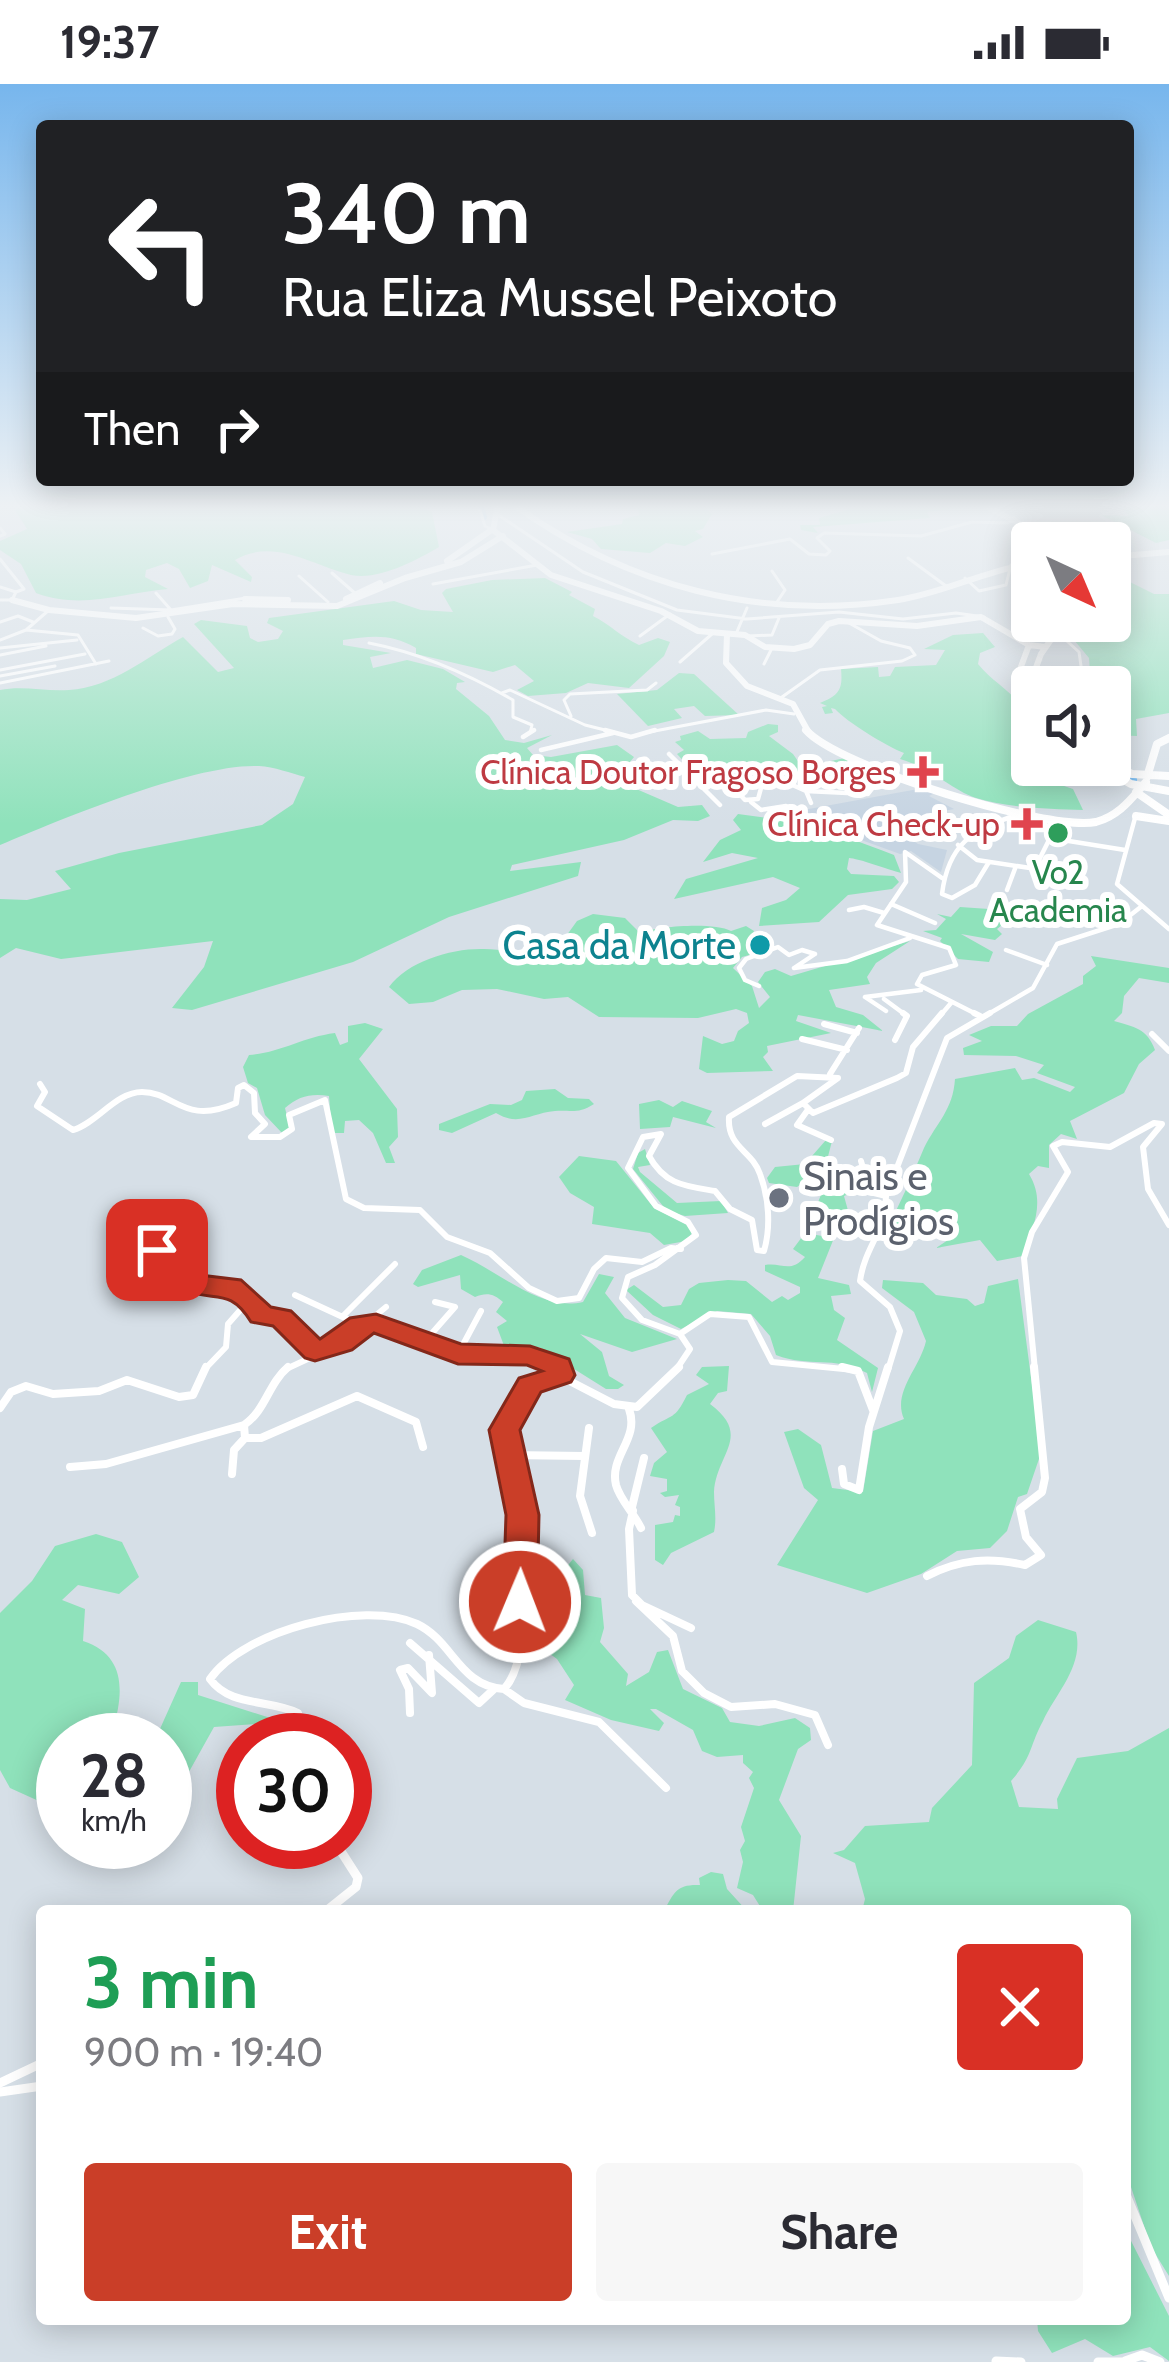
<!DOCTYPE html>
<meta charset="utf-8">
<style>
:root{--surface:#fff;--page:#f7f7f7;--text:#2b2b33;--muted:#7c7c81;--accent:#ca3e28}
body{margin:0;font-family:Cabin,sans-serif;background:var(--page);color:var(--text);height:100vh;display:flex;flex-direction:column;font-size:45px;white-space:nowrap}
*{box-sizing:border-box;margin:0}
p{font-size:39px;color:var(--muted)}
.icon{flex:none;width:66px;height:66px;fill:none;stroke:currentColor;stroke-width:2;stroke-linecap:round;stroke-linejoin:round}
.map{position:relative;flex:1;overflow:hidden}
.drawer{position:absolute;left:36px;top:1821px;width:1095px;height:420px;display:flex;flex-direction:column;background:var(--surface);border-radius:12px;box-shadow:0 6px 30px #0003}
.drawer>*{flex:none}
.guide{position:absolute;left:36px;top:36px;width:1098px;height:366px;border-radius:12px;box-shadow:0 6px 30px #0003;background:#202124;color:#fff;overflow:hidden}
.needle{width:78px;rotate:136deg}
.tools{position:absolute;left:1011px;top:438px;display:grid;gap:24px}
.tools a{display:grid;place-items:center;width:120px;height:120px;border-radius:12px;background:var(--surface);box-shadow:0 6px 30px #0003;font-size:60px}
.speed{position:absolute;left:36px;top:1629px;display:flex;gap:24px;font-size:60px;font-weight:700;text-align:center}
.speed>*{display:grid;place-content:center;width:156px;height:156px;border-radius:50%;background:var(--surface);box-shadow:0 6px 30px #0003;line-height:1}
.speed small{font-size:30px;font-weight:400}
.speed .limit{border:18px solid #d22;background:#fff;color:#111}
.pin{position:absolute;display:grid;place-items:center;width:102px;height:102px;color:#fff;margin:-51px;border-radius:24px;box-shadow:0 6px 18px #0006}
.me{position:absolute;width:132px;margin:-66px;rotate:1deg;stroke-linejoin:round;filter:drop-shadow(0 0 9px #0008)}
.turn{display:flex;align-items:center;gap:42px;height:252px;padding:0 48px;font-size:54px}
.turn .icon{width:156px;height:156px;stroke-width:2.5}
.turn b{display:block;font-size:84px;line-height:102px}
.then{display:flex;align-items:center;height:114px;padding:0 48px;background:#0003;gap:24px;font-size:45px}
.round{display:grid;place-items:center;flex:none;width:126px;height:126px;border-radius:12px;background:var(--page)}
.summary{display:flex;align-items:center;justify-content:space-between;height:204px;padding:0 48px}
h1{font-size:72px;font-weight:800;line-height:90px;color:#1e9e55}
.cta{display:flex;gap:24px;margin-top:auto;padding:24px 48px}
.cta a{flex:1;height:138px;border-radius:12px;background:var(--accent);color:#fff;font-size:48px;font-weight:800;line-height:138px;text-align:center}
.cta a+a{background:var(--page);color:var(--text)}
.status{display:flex;justify-content:space-between;align-items:center;height:84px;padding:0 60px;background:var(--surface);direction:ltr}
.status svg{height:33px;fill:currentColor}
.map>svg:first-child{display:block}
.built{fill:#c6d4e2}
.green{fill:#8fe2bb}
.lines{fill:none;stroke-linecap:round;stroke-linejoin:round}
.river-far1{stroke:#6eb9f4;stroke-width:6}
.river{stroke:#6eb9f4;stroke-width:8}
.street-far4{stroke:#fff;stroke-width:3}
.street-far3{stroke:#fff;stroke-width:4.5}
.street-far2{stroke:#fff;stroke-width:6}
.street-far1{stroke:#fff;stroke-width:8}
.street{stroke:#fff;stroke-width:9}
.secondary-far1{stroke:#fff;stroke-width:6}
.secondary{stroke:#fff;stroke-width:8}
.route{fill:#ca3e28;stroke:#83281a;stroke-width:3}
.health-dot{fill:#e0444e;stroke:#fff;stroke-width:4.5}
.leisure-dot{fill:#2e9e5b;stroke:#fff;stroke-width:4.5}
.culture-dot{fill:#0f9aa8;stroke:#fff;stroke-width:4.5}
.worship-dot{fill:#6b7280;stroke:#fff;stroke-width:4.5}
.labels{text-anchor:middle;dominant-baseline:central;stroke-width:12;stroke-linejoin:round;paint-order:stroke}
.far-health-label{font-size:33px;fill:#be3a42;stroke:#fff;text-anchor:end}
.far-leisure-label{font-size:33px;fill:#27864d;stroke:#fff}
.culture-label{font-size:39px;fill:#0d838f;stroke:#fff;text-anchor:end}
.worship-label{font-size:39px;fill:#5b616d;stroke:#fff;text-anchor:start}
</style>
<div class="status"><b>19:37</b><svg viewBox="0 0 49 12"><path d="M0 12V9h3v3zM5 12V6h3v6zM10 12V3h3v9zM15 12V0h3v12zM26 1h20v11H26zM47 4h2v5h-2z"/></svg></div>
<div class="map">
<svg width="1169" height="2278" viewBox="0 0 1169 2278">
<rect width="100%" height="100%" fill="#d6dfe7"/>
<path class="built" d="M929,703L939,707L929,712L954,725L886,739L918,760L947,766L941,788L911,767L900,770L787,729Z"/>
<path class="green" d="M26,421H416L432,428L439,463C417,476 378,497 351,491C313,482 274,453 235,476L252,493L251,498L212,481L208,497L190,504L179,485L167,479L146,486L145,493L168,505C121,509 82,526 36,509L21,480L0,466V457L27,445L15,426Z
M626,421H721L707,425L712,430L703,445L695,447L703,453L685,462L666,459L650,469L601,465L592,455L567,448L622,440L623,435L639,431L638,424Z
M863,421H960L962,424L927,428L930,434L813,443L818,449L801,446L800,441H820L819,434Z
M1119,421L1169,423V456L1156,459L1101,431L1129,432Z
M1110,488L1154,510H1169V629L1136,635L1137,652L1110,651V603H1091L1089,574L1074,556L1104,543L1101,537H1110Z
M545,494L572,508L569,511L595,525L593,532C611,541 621,553 639,561L658,554L670,558L664,572L629,604L588,599L566,609L528,612L517,606L534,597L515,581L493,588L416,570V564C391,549 371,552 343,556V561L391,569L370,573L373,584L407,576L443,585L465,598L457,599L456,605L489,632L505,656L524,659L552,651L527,664L533,671L551,673L617,661L634,673L622,688L627,701L678,723L702,721L710,732L698,737L673,736L624,756L512,781L510,787L581,778L578,792L449,833L353,878L192,926L172,924L204,883L213,857L61,875L16,864L0,874V815L27,816L71,805L55,787L119,769L262,741L293,720L305,693C291,689 274,683 259,682C196,679 61,735 0,761V606C23,601 46,608 69,606C113,603 145,574 183,553L218,588L234,584L194,540L201,536L247,542L250,554L258,558L278,555L283,547L267,539L269,534L394,517L421,526L453,528L442,509L446,505L492,496Z
M983,549L995,563L980,569L978,580C998,605 1032,616 1032,651L1022,652L1032,668V681L1062,682L1056,689L1058,700L1073,705L1083,726C1050,725 1010,724 976,714C952,706 933,685 900,675L904,669C886,662 847,638 835,625L831,624L833,629L825,630L822,623L827,622L820,619C839,611 843,606 841,585L878,583L879,593L890,592L895,583L936,581L945,566L924,565L953,551Z
M679,589L694,590L739,631L705,632L694,622L674,625L682,634L648,642L617,610L657,606Z
M768,640L778,641V648L769,652L793,670L802,683L845,674L851,679L840,685L853,692L843,697L832,689L823,691L830,697L825,698L813,689L790,694L764,680L730,690L709,682L689,683L677,670L684,666L675,658L681,656L680,652L698,647L710,655L746,654L748,648Z
M738,730L774,735L786,731L881,766L894,771L901,789C890,786 857,774 849,774L847,785L851,790L894,792L899,798L892,805L848,811L819,838L759,842L762,824L786,816L800,804L773,793L674,815L686,795L758,774L732,769L703,778L720,756L741,746L733,736Z
M960,823L989,825L995,832L1012,833L997,845L1002,850L995,856L961,850L993,868L989,878L958,875L940,857L942,854L923,847L936,846L946,835L937,830L951,833Z
M593,830L625,834L640,849C658,842 714,838 731,847L746,842L754,847L748,859L753,870L742,873L733,884L752,902L759,924L770,913L758,898L765,888L775,885L791,892L910,857L876,879L867,893L870,900L829,906L836,923L863,931L883,947L798,931L796,937L831,949L767,962L768,968L763,973L773,987L707,989L699,985L703,952L722,960L734,957L738,947L749,939L747,929L736,925L698,934L599,933L568,913L544,915L497,905L462,906L433,918L409,920L389,903C408,877 452,864 484,865C514,866 543,875 572,868L564,855L577,837Z
M1091,872L1169,884V899L1139,894L1124,912L1122,929L1114,937C1134,943 1147,944 1155,966L1139,980L1124,1009L1070,1037L1077,1055L1061,1050L1049,1061V1084L1038,1082L1029,1090C1046,1118 1033,1143 1023,1172L997,1177L980,1156L936,1164L954,1152L947,1142H902L883,1152C899,1123 912,1092 924,1064C937,1038 953,1026 955,995L1015,984L1022,996L1034,994L1070,1008L1075,1003L1037,989L1044,981L1016,972L964,971L963,964L982,957L969,951L991,942H1017L1028,930L1083,900V892L1096,882Z
M365,939L383,945L359,975L397,1025L398,1053L389,1063L395,1079H386L373,1049L359,1036L345,1037L344,1049H332L329,1012C312,1009 298,1012 285,1024L290,1045L282,1049L265,1031L257,1004L248,999L243,983L249,971C280,969 303,953 335,949L340,961L348,958V942Z
M555,1005L568,1014L589,1015L594,1020C578,1030 573,1026 555,1027C531,1029 519,1043 496,1029L452,1049L439,1046V1040L490,1020L511,1021L522,1016L526,1007Z
M659,1016L673,1023L682,1017L712,1027L706,1038L716,1044L673,1033L670,1043L640,1045L639,1020Z
M826,1056L832,1057L824,1088L866,1097L863,1104L844,1112L852,1141L828,1142L811,1136L828,1093L816,1089L797,1103L769,1099L767,1094L775,1083L805,1080Z
M645,1065L650,1081L638,1083L640,1088L677,1119L721,1117L728,1129L685,1132L667,1127L633,1085L638,1069Z
M579,1072L616,1077L654,1124L689,1142L692,1149L686,1157L664,1161L650,1149L592,1140L594,1123L570,1109L559,1093Z
M805,1149L834,1154L818,1194L849,1201L851,1210L831,1212L834,1226L845,1234L837,1256L878,1284L872,1308L867,1289C832,1271 810,1284 776,1271L770,1252L751,1230L717,1227L681,1245L653,1231L626,1206L634,1201L663,1223L681,1221L689,1205L699,1199L728,1196L746,1197L772,1218L782,1212L788,1216L800,1209V1203L765,1187V1181C782,1178 790,1190 805,1173L793,1165Z
M461,1171C500,1188 541,1228 583,1218L599,1190L614,1193L605,1209L625,1234L677,1255L632,1268L580,1250L602,1268L609,1292L624,1301L618,1305H606L539,1263L506,1267L497,1243L507,1237L496,1228L503,1218C494,1210 487,1208 475,1213L461,1205L460,1191L418,1203L413,1200L422,1186Z
M1018,1195L1041,1369L1027,1410L1018,1413L1007,1447L990,1464L957,1467L921,1490L867,1509L777,1481L818,1416L804,1404L784,1348L798,1345L821,1361L832,1404L863,1408L873,1347L904,1335C892,1308 920,1284 926,1257L914,1228L882,1204L883,1196L923,1199L936,1211L967,1215L975,1222L984,1219L988,1202Z
M729,1282L727,1307L718,1309L710,1320C753,1352 716,1370 714,1408C714,1422 717,1434 714,1448L671,1469L663,1481L655,1476V1441L673,1438L675,1431L680,1432V1423L675,1421L679,1411L665,1413L660,1409L667,1407V1395L650,1392L654,1379L667,1368L651,1344C673,1329 674,1337 687,1311L709,1300L696,1291L702,1283Z
M96,1450L122,1458L139,1493L119,1510L78,1501L62,1516L85,1525L83,1557C126,1571 124,1608 113,1645L138,1656H63V1728L10,1704L0,1686V1529L32,1497L55,1462Z
M573,1475L583,1486L585,1511L601,1514L604,1544L600,1558L628,1590L626,1602L649,1588L657,1568L668,1566L683,1605L722,1624L730,1638L759,1642L795,1634L810,1644L811,1656L798,1665L779,1716L801,1752L793,1827H763L753,1811L737,1804L743,1778L740,1766L745,1757L741,1743L754,1704L749,1694L753,1688L743,1679V1671L717,1673L702,1667L693,1646L656,1625H650L664,1639L659,1647L611,1636L565,1616L574,1601L557,1575L542,1564L540,1537L546,1533L533,1523L527,1486L553,1481L560,1491Z
M1038,1536L1076,1548C1084,1582 1056,1609 1043,1637C1029,1663 1033,1672 1011,1697L1019,1723L1058,1725L1057,1715L1077,1674L1128,1667L1169,1644V2192L1151,2163L1125,2085V1827H862L865,1815L855,1779L833,1769L844,1766L865,1742L929,1738L932,1724L972,1681L974,1599L1009,1574L1016,1552Z
M181,1598H198V1611L283,1638L214,1643L190,1686L165,1713V1656H155Z
M711,1788L723,1790L727,1805L747,1827H664C674,1808 677,1800 700,1801L699,1794Z
M1125,2145L1169,2232V2277L1150,2263L1113,2272L1085,2255L1052,2269L1038,2247L1037,2235H1125Z"/>
<g class="lines">
<path class="river-far1" d="M481,421L484,433"/>
<path class="river" d="M1115,687L1133,696"/>
<path class="street-far4" d="M480,426L485,442L493,446
M497,430L583,488L677,526L747,535L839,528L903,535L956,529L984,533
M0,444L5,450L0,452
M712,470L790,455L809,470L826,471L830,467L817,454L824,449L921,452L972,438L1008,439L1014,433
M908,474L946,502
M0,475L24,505L16,508
M772,487L785,506L775,521
M332,489L357,511
M299,492L328,518
M965,494L979,507L1006,501L1011,481
M433,500L537,481
M0,503L16,508L12,516H0
M156,509L171,526
M111,524L171,526L246,514
M0,538L18,532L33,538
M143,544L158,552L172,550L175,545L168,533
M26,546L78,551L96,580
M1058,549L1079,568L1084,603
M736,550L747,524
M640,552L670,530
M748,552L772,551L779,534
M0,556L26,546L49,526
M369,559C421,569 468,590 513,616V633L532,641L530,649
M0,564L77,556
M0,571L46,562
M680,578L712,550
M764,580L772,564
M0,586L85,570
M0,592L55,582
M0,599L109,577
M502,609L510,606L585,641L617,649
M782,613L820,586L902,577L915,571L910,564L881,557L849,539
M571,632L564,616L570,610L647,606L656,599
M644,649L766,626L794,630"/>
<path class="street-far3" d="M605,646L631,653L655,646
M523,653L534,646
M541,666L613,649
M669,670L720,721
M699,684L722,691L745,716L758,715L763,697L772,692L806,707
M751,718L761,726L786,722
M811,719L806,707L868,710L878,697L893,694
M1135,734L1117,800L1169,845
M958,761L977,776L1030,784L1036,782L1050,754L1125,766
M989,778L975,801L952,814L942,810C948,761 972,745 1017,731
M942,794L905,768L906,798L877,841L949,864L956,881L922,891L917,900L980,932
M1007,806L1016,782
M891,820L935,839
M849,826L864,823L884,829
M1006,866L1047,881
M794,884L847,877L910,854
M759,902L745,896L739,884L746,875L778,863L789,871L802,866L815,870L794,884
M884,915L907,932
M886,927L865,913L921,906
M940,932L951,919
M985,932L1033,904L1057,860L1119,840L1142,822"/>
<path class="street-far2" d="M974,929L980,932
M824,940L857,949
M1152,950L1169,967
M802,955L847,966
M895,956L907,932L903,929
M830,990L859,944
M40,1000L45,1008L37,1022L73,1046C97,1039 116,1008 142,1008C175,1008 184,1042 236,1019L238,1004L244,1001L254,1009L255,1029L265,1040L251,1053H280L292,1045L289,1031L325,1016L346,1115L364,1124L420,1126L447,1153L490,1169L529,1204L557,1217L579,1214L594,1185L606,1174L642,1178L671,1164L681,1165
M807,1027L797,1041L831,1056
M765,1040L803,1019
M861,1077L870,1108L886,1112
M140,1168L160,1167C202,1215 199,1190 246,1211L258,1229L281,1233L315,1267
M295,1211L360,1241H387L458,1270L530,1272L558,1281L559,1286
M343,1232L395,1180
M680,1250L710,1230L749,1233L772,1278L854,1286
M426,1256L455,1223L435,1218
M458,1270L481,1227
M204,1286L226,1263L228,1240L249,1216
M284,1286L342,1259L386,1223
M676,1286L690,1265L680,1250L642,1236L622,1214L628,1193L655,1181L696,1151L688,1138L656,1122L628,1084L643,1053L661,1050L649,1072C665,1101 685,1102 715,1107L730,1125L752,1136L757,1166L764,1167C771,1143 769,1114 760,1090C752,1066 727,1064 729,1033L797,992L838,994L803,1019L813,1029L897,994L906,989L913,963L942,929
M888,1286L900,1247L890,1223L860,1197C865,1162 885,1150 886,1112L947,954L990,929
M1035,1286L1024,1174L1032,1148L1068,1088L1053,1062L1062,1058L1110,1063L1154,1039L1162,1040L1143,1063L1148,1105L1169,1141"/>
<path class="street-far1" d="M288,1283C268,1300 266,1326 244,1341L245,1354H261L357,1312L416,1338L423,1363
M558,1283L560,1291
M842,1283L858,1287L873,1326
M0,1324L11,1308L26,1302L53,1310L99,1307L127,1296L179,1313L193,1311L206,1283
M629,1325C640,1355 609,1372 616,1401C620,1416 634,1429 641,1444
M589,1344L580,1412L592,1449
M507,1371L584,1372
M70,1383L106,1380L244,1341
M842,1385L844,1400L859,1406L869,1343L888,1283
M232,1390L234,1366L245,1354
M632,1423L644,1374
M633,1427L629,1445L632,1511L642,1521L691,1544
M927,1492C960,1475 989,1473 1025,1481L1041,1471L1026,1453L1020,1425L1042,1408L1045,1394L1034,1283
M464,1515L480,1527L501,1561L512,1548L517,1527
M636,1517L673,1552L682,1587L704,1609L731,1623L775,1620L815,1631L828,1661
M410,1559L479,1619L493,1606
M504,1605L524,1619L599,1638L666,1704
M410,1629L409,1605L400,1586L408,1584L432,1609L429,1571
M305,1656L298,1629C269,1615 230,1623 210,1595C243,1547 363,1515 417,1540C453,1557 459,1602 504,1605C534,1574 527,1446 518,1403C515,1385 503,1368 505,1349C508,1320 531,1295 558,1291L614,1320L637,1323L679,1283"/>
<path class="street" d="M326,1827L356,1803L358,1794L335,1758
M0,1999L42,1979
M0,2008L42,2002
M1125,2108L1169,2214
M996,2277L1021,2278
M1125,2277L1142,2271L1160,2278
M1098,2278H1126"/>
<path class="secondary-far1" d="M498,421L493,446L551,491L661,527L698,547L745,551L765,563L794,565L810,561L828,540L839,537L917,542L981,533L1029,561L1046,563
M514,421C627,502 759,537 898,516C944,509 985,486 1032,480
M984,421L1057,459
M1110,473L1169,468
M447,477L490,447
M1032,505V515
M245,515L288,516
M346,515L380,499
M12,516L49,526L136,534L233,520L337,522L405,494L461,478L503,452
M727,550L726,579L747,602L793,620L809,649
M1029,561L1016,596L1032,609
M1037,603L1031,597L1041,570L1064,537"/>
<path class="secondary" d="M806,646C838,683 1049,748 1096,738C1119,732 1131,715 1146,698
M1110,680L1132,690L1169,692
M1097,681L1131,700L1169,707
M1147,693L1157,660L1169,654
M1136,708L1169,731
M1136,732L1169,737"/>
</g>
<linearGradient id="sky" x2="0" y2="1"><stop stop-color="#77b6ed"/><stop offset="0.57" stop-color="#edf1f4"/><stop offset="1" stop-color="#edf1f4" stop-opacity="0"/></linearGradient>
<rect width="1169" height="740" fill="url(#sky)"/>
<path class="route" d="M157,1157L167,1159L200,1191L241,1196L271,1223L291,1227L320,1255L350,1234L376,1230L461,1260L530,1262L569,1275L575,1291L571,1298L541,1308L520,1346L539,1431L537,1518L532,1527L520,1531L508,1527L503,1518L506,1431L489,1346L519,1294L542,1287L527,1281L458,1280L374,1249L352,1266L315,1277L305,1274L273,1242L251,1238C229,1202 214,1219 185,1206C170,1200 153,1178 143,1166Z"/>
<g class="health-dot">
<path d="M917 670h12v12h12v12h-12v12h-12v-12h-12v-12h12z"/>
<path d="M1021 722h12v12h12v12h-12v12h-12v-12h-12v-12h12z"/>
</g>
<circle class="leisure-dot" cx="1058" cy="749" r="12"/>
<circle class="culture-dot" cx="760" cy="861" r="12"/>
<circle class="worship-dot" cx="779" cy="1114" r="12"/>
<g class="labels">
<g class="far-health-label">
<text x="896" y="688">Clínica Doutor Fragoso Borges</text>
<text x="1000" y="740">Clínica Check-up</text>
</g>
<g class="far-leisure-label">
<text x="1058" y="788">Vo2<tspan x="1058" dy="38">Academia</tspan></text>
</g>
<g class="culture-label">
<text x="736" y="861">Casa da Morte</text>
</g>
<g class="worship-label">
<text x="803" y="1092">Sinais e<tspan x="803" dy="45">Prodígios</tspan></text>
</g>
</g>
</svg>
<div class="tools">
<a><svg class="needle" viewBox="-14 -14 28 28"><path d="M0-13l5 13h-10z" fill="#e53935"/><path d="M0 13l5-13h-10z" fill="#7c7c81"/></svg></a>
<a><svg class="icon" aria-label="sound" viewBox="0 0 24 24"><path d="M4 9h4l5-4v14l-5-4H4zM17 9q2 3 0 6"/></svg></a>
</div>
<div class="speed"><div>28<small>km/h</small></div><div class="limit">30</div></div>
<div class="pin" style="left:157px;top:1166px;background:#d93025"><svg class="icon" aria-label="arrive" viewBox="0 0 24 24"><path d="M6 21V4h12l-3 4 3 4H6"/></svg></div>
<svg class="me" style="left:520px;top:1518px" viewBox="-20 -20 40 40"><circle r="17" fill="#ca3e28" stroke="#fff" stroke-width="3"/><path d="M0-11L8 9 0 5-8 9z" fill="#fff"/></svg>
<div class="guide">
<div class="turn"><svg class="icon" aria-label="left" viewBox="0 0 24 24"><path d="M17 20v-9H6M10 6l-5 5 5 5"/></svg><div><b>340 m</b>Rua Eliza Mussel Peixoto</div></div>
<div class="then">Then<svg class="icon" aria-label="right" viewBox="0 0 24 24"><path d="M7 20v-9h11M14 6l5 5-5 5"/></svg></div>
</div>
<section class="drawer">
<div class="summary"><div><h1>3 min</h1><p>900 m · 19:40</p></div><a class="round" style="background:#d93025;color:#fff"><svg class="icon" aria-label="close" viewBox="0 0 24 24"><path d="M6 6l12 12M18 6L6 18"/></svg></a></div>
<div class="cta"><a>Exit</a><a>Share</a></div>
</section>
</div>
